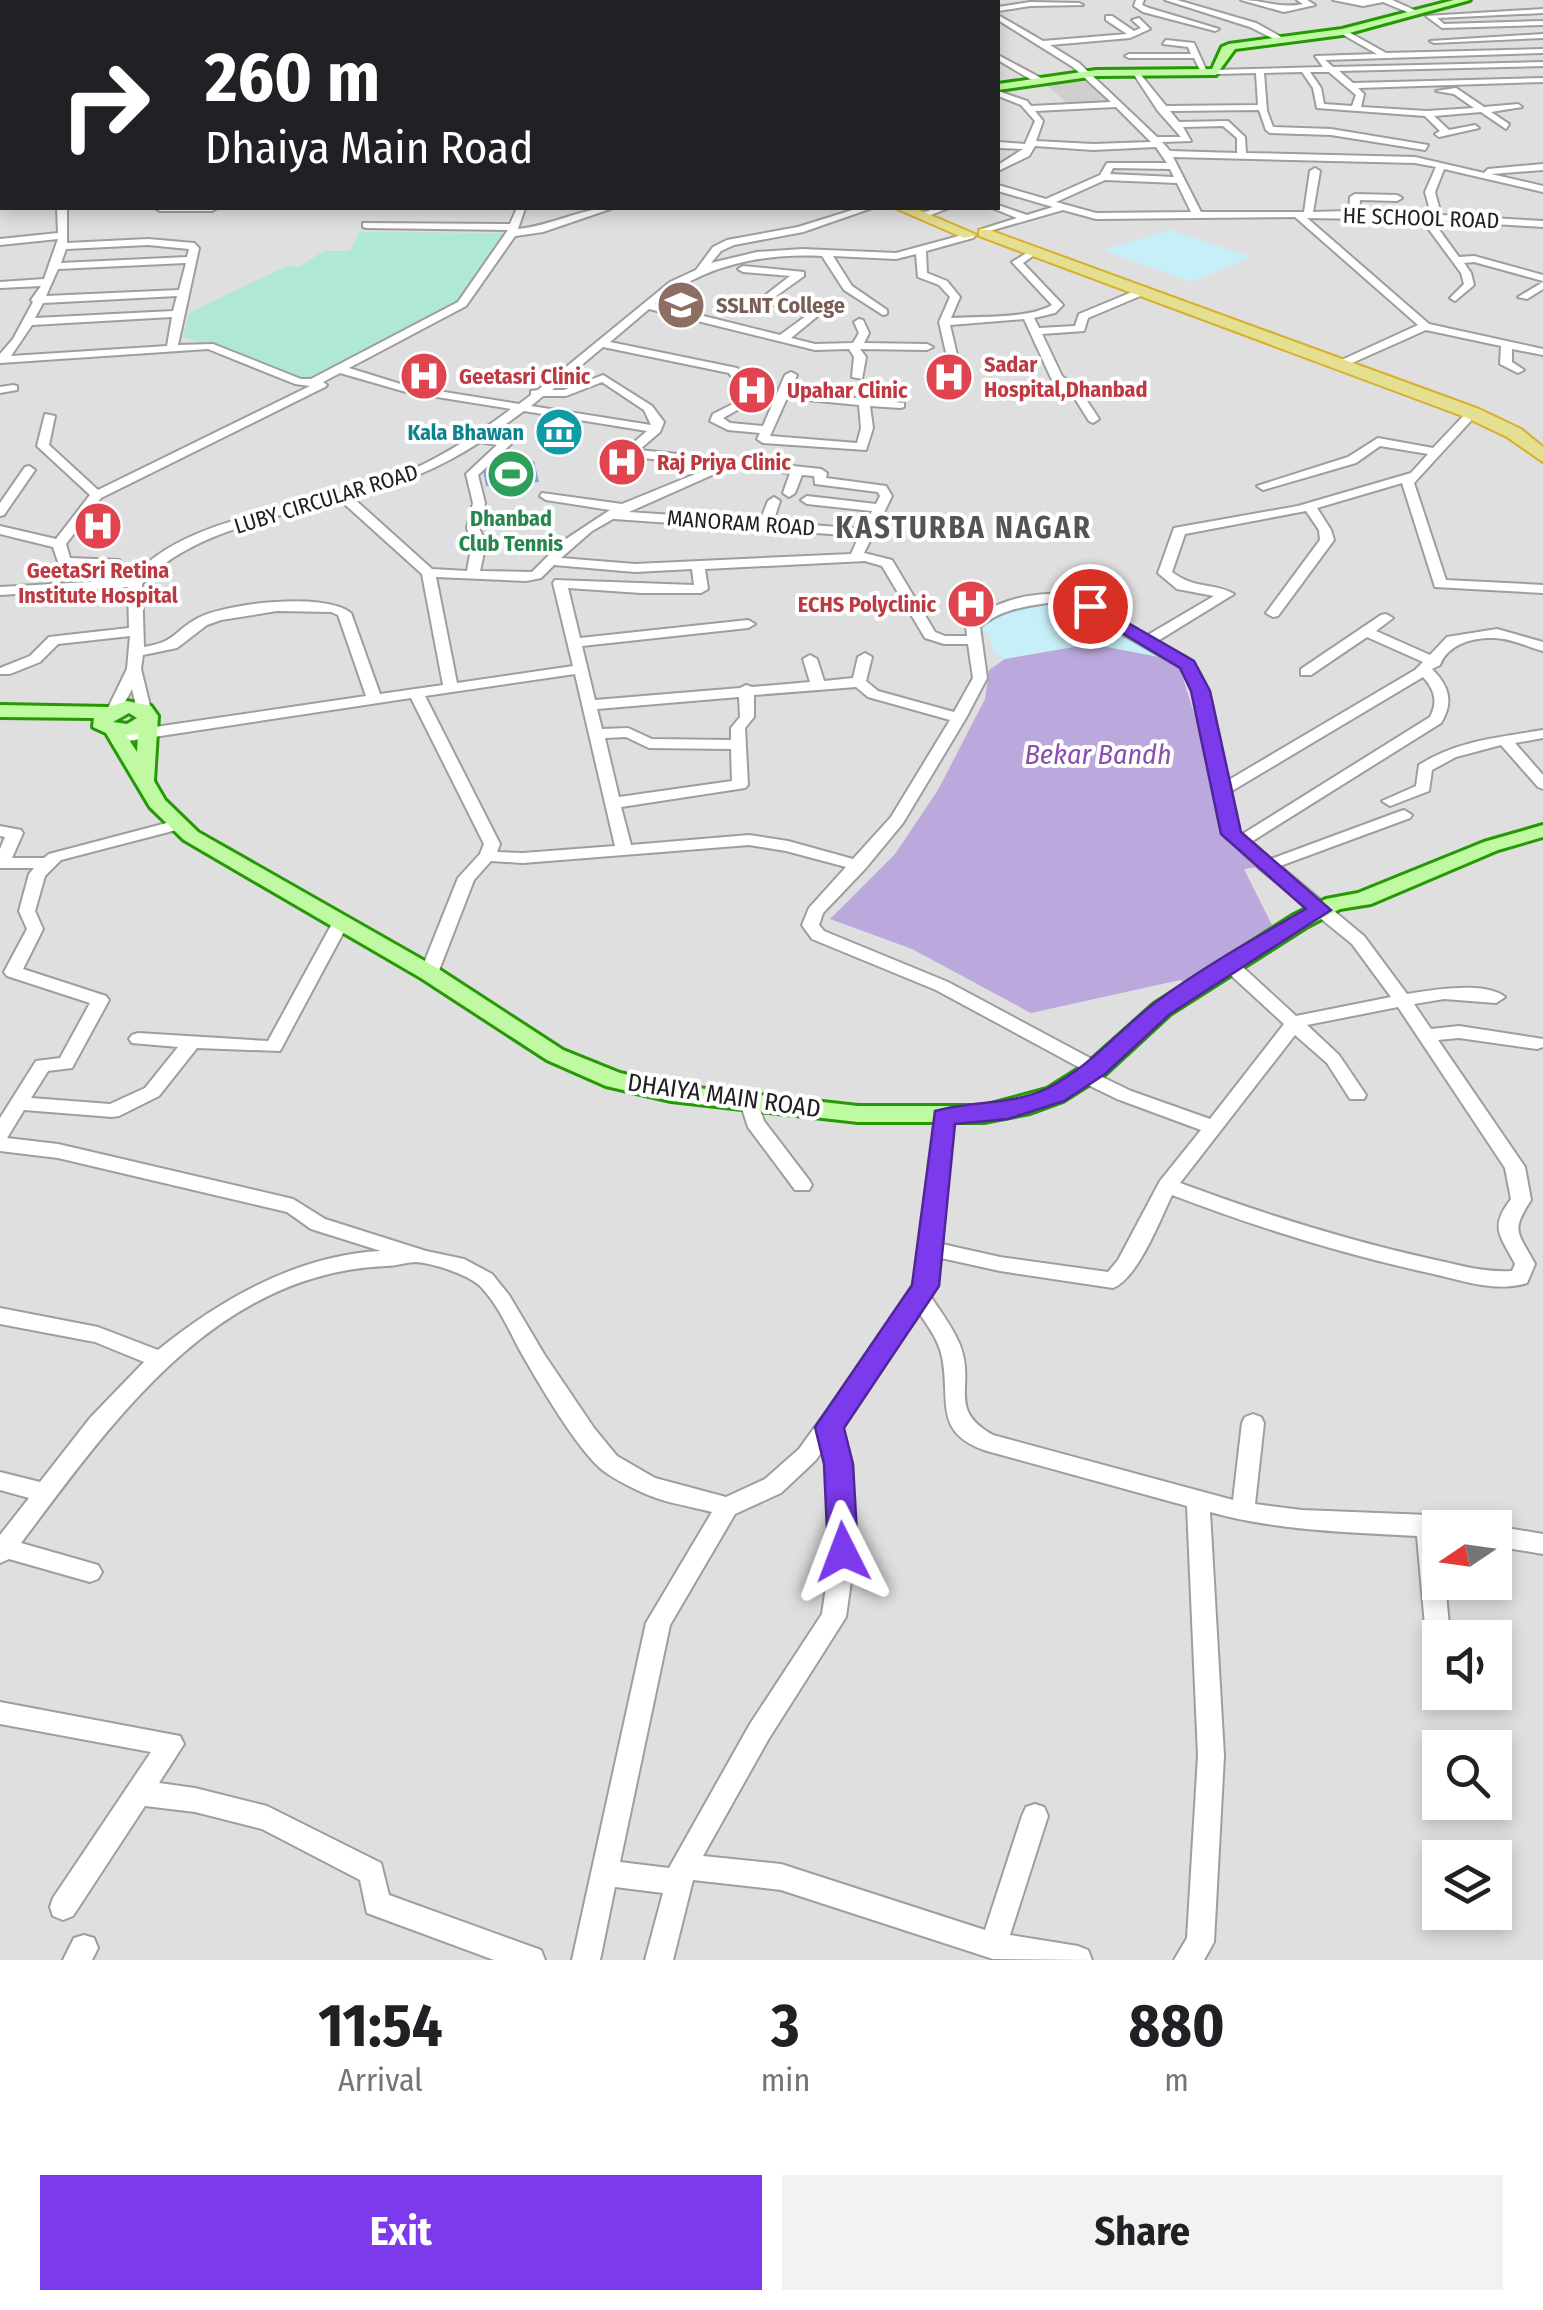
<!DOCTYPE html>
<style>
:root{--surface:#fff;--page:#f2f2f2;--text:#202124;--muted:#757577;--accent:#7c3aed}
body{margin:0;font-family:"Fira Sans Condensed",sans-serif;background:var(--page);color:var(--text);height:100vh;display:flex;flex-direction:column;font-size:38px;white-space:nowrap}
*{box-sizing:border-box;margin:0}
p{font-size:32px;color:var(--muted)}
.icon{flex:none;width:55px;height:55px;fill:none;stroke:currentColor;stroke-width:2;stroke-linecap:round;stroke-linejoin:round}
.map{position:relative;height:1960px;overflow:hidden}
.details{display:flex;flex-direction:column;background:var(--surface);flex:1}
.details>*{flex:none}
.guide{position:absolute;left:0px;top:0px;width:1000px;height:210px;box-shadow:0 5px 15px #0003;background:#202124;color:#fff;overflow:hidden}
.needle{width:65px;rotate:257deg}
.buttons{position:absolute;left:1422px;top:1510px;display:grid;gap:20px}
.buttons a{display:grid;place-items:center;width:90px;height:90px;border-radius:0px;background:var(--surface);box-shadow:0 5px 15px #0003;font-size:50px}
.pin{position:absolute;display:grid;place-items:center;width:85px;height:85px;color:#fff;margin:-42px;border:5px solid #fff;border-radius:50%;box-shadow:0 2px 10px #0007}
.me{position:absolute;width:110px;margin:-55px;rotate:357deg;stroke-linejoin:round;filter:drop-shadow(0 0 8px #0008)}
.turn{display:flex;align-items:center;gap:35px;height:210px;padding:0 40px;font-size:45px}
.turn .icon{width:130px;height:130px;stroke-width:2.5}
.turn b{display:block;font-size:70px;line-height:85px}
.eta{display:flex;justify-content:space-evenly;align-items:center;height:170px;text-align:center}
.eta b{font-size:60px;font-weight:700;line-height:70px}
.button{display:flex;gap:20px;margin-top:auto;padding:20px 40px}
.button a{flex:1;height:115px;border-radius:0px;background:var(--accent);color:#fff;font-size:40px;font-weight:700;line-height:115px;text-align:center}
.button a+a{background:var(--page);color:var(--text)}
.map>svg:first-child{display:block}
.residential{fill:#dedfde;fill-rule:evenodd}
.religious{fill:#cfcfcf}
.grass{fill:#afe9d3}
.park{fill:#c7eff8}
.pitch{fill:#889fdd}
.water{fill:#bba9dd}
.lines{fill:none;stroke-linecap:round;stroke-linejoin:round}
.minor-casing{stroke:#9e9e9e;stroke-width:4}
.major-casing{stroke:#259904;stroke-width:6}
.highway-casing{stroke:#d7af2c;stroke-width:4}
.minor{fill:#fff;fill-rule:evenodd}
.major{fill:#bffaa3;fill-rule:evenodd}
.highway{fill:#e5df92;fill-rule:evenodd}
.route{fill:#7c3aed;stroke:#51269a;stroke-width:2.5}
.labels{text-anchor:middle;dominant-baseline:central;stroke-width:8;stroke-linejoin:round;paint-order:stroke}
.far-street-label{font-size:22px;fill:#212121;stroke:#fff}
.far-education-label{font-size:22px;font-weight:bold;fill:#785e54;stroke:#fff;text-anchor:start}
.far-health-label{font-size:22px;font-weight:bold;fill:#be3a42;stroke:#fff;text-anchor:start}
.far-culture-label{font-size:22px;font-weight:bold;fill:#0d838f;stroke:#fff;text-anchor:end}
.far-leisure-label{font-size:22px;font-weight:bold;fill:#27864d;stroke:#fff}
.street-label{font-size:25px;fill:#212121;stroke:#fff}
.water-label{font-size:28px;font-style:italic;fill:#894eaf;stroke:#fff}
.far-district-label{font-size:30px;font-weight:bold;letter-spacing:2.5px;fill:#545454;stroke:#fff}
</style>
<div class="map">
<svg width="1543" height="1960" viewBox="0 0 1543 1960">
<rect width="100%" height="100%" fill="#e9f1e7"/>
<path class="residential" d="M0,0H1543V1960H0ZM2,2H998V208H2ZM1440,1528H1495V1582H1440ZM1440,1638H1495V1692H1440ZM1440,1748H1495V1802H1440ZM1440,1858H1495V1912H1440Z"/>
<path class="religious" d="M1087,75L1116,103L1070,106L1042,81Z"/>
<path class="grass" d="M359,232L507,233L460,303L312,390L222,350L183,337L189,313L287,266L299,267L324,251H350Z"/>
<path class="park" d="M1170,230L1251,257L1191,282L1103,250Z
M1057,602L1075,604L1164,658L1091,645L1005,659L994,653L987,633L976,628L1005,608Z"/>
<path class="pitch" d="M534,461L539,482L486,486L482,465Z"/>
<path class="water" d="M1091,644L1164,658L1180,669L1201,735L1222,834L1258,867L1244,869L1272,925L1221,965L1186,983L1180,980L1031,1013L912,949L830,919L895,854L938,790L985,699L989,670L1005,659Z"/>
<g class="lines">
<g class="minor-casing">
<path id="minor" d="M531,0H539L541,2H533Z
M970,0H980L982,2H973Z
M1136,0H1144L1142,5L1149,8L1219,29L1215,31L1143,12L1134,6Z
M1165,0H1177L1256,23L1285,39L1278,41L1250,27Z
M1241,0C1265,0 1279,9 1303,4L1297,0H1307L1315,5L1284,12Z
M1333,0H1392L1419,12L1412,14L1383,2L1363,6Z
M0,2H5L2,6H0Z
M1030,2L1079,3L1083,5L1030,6L998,11V7Z
M1543,9V13L1437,18L1444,24L1543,21V25L1442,28L1426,16Z
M998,15L1043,41L1127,34L1106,20V16H1112L1134,31L1141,28L1132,20L1139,18L1150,29L1130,38L1050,45L1079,63L1157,137H1181L1158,111L1131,70H1137L1166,106L1258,105L1256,73L1216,74L1213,70L1323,67L1315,56L1377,54L1342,34L1345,30L1386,53L1543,49V53L1325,60L1333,67L1543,62V66L1339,71L1353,83L1543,78V82L1358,88L1364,94L1361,107L1427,111L1474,108L1454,94L1436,91L1456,88L1484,107L1518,104L1522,107L1491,112L1509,124L1506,129L1481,112L1434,116L1449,130L1475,125L1479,128L1439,137L1435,134L1440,131L1425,116L1317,108L1313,88L1302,72L1264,73L1267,111L1273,127L1331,129L1428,145L1425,150L1331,135L1270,133L1266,130L1259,110L1170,111L1179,122L1228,121L1245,137L1246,153L1415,157L1484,173L1488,169L1543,164V170L1491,174L1543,186V192L1444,169L1435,192L1441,215L1543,221V227L1432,220L1459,257L1474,256L1543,275V281L1474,262L1464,263L1471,273L1474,285L1455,301L1450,298L1464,284L1461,273L1422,220L1307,218L1429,324L1543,349V355L1512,349V362L1524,370L1518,373L1500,364L1501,346L1426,330L1343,367H1335V363L1418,325L1295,217L1096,219L1063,210L979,234V230L1017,218L992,208L998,205L1027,215L1053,207L998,191V185L1046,199L1100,175L1107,163H1167L1156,147L1093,150L1035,146L1029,156L998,171V165L1023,149L998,148V142L1025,144L1035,121L1021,105L998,96V91L1027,101L1031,106L1111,102L1073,67L998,20ZM1310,72H1329L1356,95L1352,106L1324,104L1321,88ZM1116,107L1151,142L1093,144L1036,141L1043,121L1035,111ZM1223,126L1237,138V153L1170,151L1162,142L1191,141L1183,127ZM1173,157L1415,163L1436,167L1425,192L1431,214L1359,211L1360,200L1397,201L1402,198L1397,195L1355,194L1350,197L1349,211L1313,212L1320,171L1315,168L1310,171L1304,212H1201ZM1113,168L1170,169L1174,177L1110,174ZM1105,180L1177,183L1191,212L1096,213L1056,202Z
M0,17H2V22H0Z
M1543,34V38L1434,43L1430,41Z
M1166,40L1194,43L1208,74H1202L1194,58H1129L1125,56L1129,54H1191L1188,47L1163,44Z
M0,42H2V47H0Z
M998,55L1041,78L1042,80L1035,82L998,60Z
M2,189V195L0,196V190Z
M57,208H67V243L148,239L194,243L199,248L178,345L213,344L301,379H311L458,302L508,230L366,228L363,227V223L510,224L517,208H525L518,229C551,226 581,208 613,208L543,232L515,236L466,306L349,368L407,386L519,404L531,395V391L538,390L670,282L696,270L713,247L727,240L798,227L859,208H872L803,232L734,245L721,251L711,263L757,252L802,249L896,253L970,233L975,236L973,238L926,251L927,273L947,281L960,297L951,318C979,316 1029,319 1052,305L1012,262L1032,250L1037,253L1023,263L1063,305L1055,313L1034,318L1039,328L1075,326L1079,314L1137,290H1145V294L1088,318L1084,331L1042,334L1062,376L1080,390L1099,419L1093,423L1089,421L1072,394L1051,378L1024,319L950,325L957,355L947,357L939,322L950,297L939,285L918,277L916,254L896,259L833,256L852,286L887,310V314L883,315L844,290L822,256C761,253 704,265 655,304L780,335L806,316L759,300L790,276L743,272L738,269L743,266L804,272V276L772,299L819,315L791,338L815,344L853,343L859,333L854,322L859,319L863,320L869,333L864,343L927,344L933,347L927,350L860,349L866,357L862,379L852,377L854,357L849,349L815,350L649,309L610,342L737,368L753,390L739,409L723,418L730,423L763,426L785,375L791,372L797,375L790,391L904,403V407L900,408L870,406L873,428L866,450L763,443L757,439L760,433L728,430L710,421L713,414L731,405L741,390L729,373L603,347L552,390H564L603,375L652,406L664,422L660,432L639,450L821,469L827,473L826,478L886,486L892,496L864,553L892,560L935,632L945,636H967L966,626C990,600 1041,588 1077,597C1098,603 1126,625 1146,636L1214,596L1177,589L1158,573L1174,528L1298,506L1411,473L1428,454L1380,446L1356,463L1263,490L1257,486L1348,457L1378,438L1433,448L1468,411L1478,413L1414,483L1446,580L1543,585V593L1435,587L1402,483L1317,508L1331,530L1334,540L1278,616L1273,617L1266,613L1320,540L1319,530L1306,511L1185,534L1172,572C1196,590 1213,582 1234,594L1156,642L1194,665L1207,691L1227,781L1415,670L1423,662L1367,637L1311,675H1301V669L1381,615L1386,614L1393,618L1376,631L1430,655L1447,637L1497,629L1543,642V651C1528,647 1510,638 1494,638C1472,637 1447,645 1440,665L1432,669C1449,686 1454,702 1441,723L1251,842L1271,859L1398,812L1404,810L1412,815L1410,818L1280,866L1364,936L1407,994C1432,990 1485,981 1505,997L1496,1003L1444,999L1414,1004L1431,1029L1459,1026L1543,1039V1047L1537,1049L1459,1038L1438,1040L1525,1167L1531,1200C1510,1232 1518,1232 1535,1264L1527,1283C1495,1293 1461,1280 1429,1273C1342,1254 1256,1227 1172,1195C1160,1220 1138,1278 1113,1288L1000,1271L941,1258L931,1297C941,1312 953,1328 960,1345C976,1386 946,1409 993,1435L1233,1500L1242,1423L1245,1417L1253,1414L1261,1417L1264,1423L1255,1504L1302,1510L1428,1515L1449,1521L1452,1528H1440V1582H1445L1450,1637L1440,1638L1438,1648L1429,1644L1426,1637L1417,1536C1348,1532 1278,1531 1210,1512L1224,1756L1214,1942L1204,1960H1174L1187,1938L1198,1756L1187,1506L987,1451C932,1433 951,1400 942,1357C939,1341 929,1328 920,1314L840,1426L850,1464L855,1552L846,1617L768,1740L703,1856L781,1864L985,1930L1022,1816L1026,1807L1035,1804L1044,1807L1048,1816L1010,1935L1078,1946L1088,1950L1092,1960L993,1959L781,1890L693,1880L673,1960H645L663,1893L615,1887L600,1960H572L646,1623L712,1512C688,1506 661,1502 639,1491C627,1485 610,1477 600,1468C574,1444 541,1387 523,1356C510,1333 498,1303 479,1285C466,1274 433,1263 415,1262C408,1262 396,1266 386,1266C215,1273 113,1421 21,1543L98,1565L102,1572L98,1579L90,1582L9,1559L0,1563V1535L29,1498L0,1490V1472L40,1482L90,1418L144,1362L95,1342L0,1324V1308L98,1327L158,1350C221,1299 298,1255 381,1251L311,1229L287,1212L58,1158L0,1151V1118L36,1061L60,1058L90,1003L7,976L4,972L27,929L19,911L29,874L34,868H0V849L5,837L0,836V826L21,830L23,833L12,858H44L49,854L178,820L186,825L184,828L61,860L45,876L35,911L43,929L23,969L106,996L109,1000L72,1068L48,1071L31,1098L110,1104L145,1088L178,1047L132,1043L129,1039L132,1035L138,1033L268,1041L334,920L340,919L348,924L280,1051L197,1048L159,1096L119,1116L112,1117L24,1110L7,1138L58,1144L293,1199L325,1219L426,1251L464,1259L492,1274L509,1295L544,1354L594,1428L617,1456L655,1478L726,1497L765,1479L799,1449L910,1296L920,1268L935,1117L937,1112H951L953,1117L942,1244L1000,1257L1108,1272L1118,1260L1160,1181L1201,1130L1117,1099L1078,1080L1076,1076L1084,1070L936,990L812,939L802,925L809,908L846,867L786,851L749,845L523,863L491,861L474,880L438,973L435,977H423L420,973L458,878L480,854L484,844L411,698L121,742L113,737L121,732L366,696L338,615L331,612L277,611L221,620L207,625L177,648L143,655L141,669L151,710L144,714L137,710L132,689L119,713H109L107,710L127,669L130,636L58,644L40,662L10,674H0V668L30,656L49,637L129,628L128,587L0,595V587L124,580L110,567L59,565L53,547L0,534V526L56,539L90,495L37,446L45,414L55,416L49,445L98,490L310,386L295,384L208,349L0,363V354L13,339L33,302L31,300L41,286L0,288V282L44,279L58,239L0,245V239L58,233ZM148,245L189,249L187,257L61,263L66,249ZM186,263L179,290L46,296L58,269ZM177,296L173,311L35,318L43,303ZM172,317L167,346L11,356L32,325ZM340,373L406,392L511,409C472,438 430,465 384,481C311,506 187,516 135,575L119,560L70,558L66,544L101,498L325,387L327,385L323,382ZM602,382L644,410L651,425L531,406L543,396H566ZM787,398L859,405L861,428L857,443L770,436ZM524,411L647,431L625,450V456L715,466L622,504L542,493L540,496L546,500L610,510L563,541L532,572L480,571L486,543L479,528L485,503L478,475L512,443L489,436ZM480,442L497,445L466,474L473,503L467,528L472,543L467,571L432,569L352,497C398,485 440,468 480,442ZM730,467L790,473L783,493L789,497L795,493L802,475L814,476L815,484L878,492L880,496L876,504L807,496L801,500L807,504L872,511L863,529L773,522L780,501L774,497L768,501L760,521L629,512ZM340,500L422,574L443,685L380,694L351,613C324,592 228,603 198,618C174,631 176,642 144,647L142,584C186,534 277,516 340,500ZM613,519H614L859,536L851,554L635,564L561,558L592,531ZM865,561L882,566L925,638L944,644H968L973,678L954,712L878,691L866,681L872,657L865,653L858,657L853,678L824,681L817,659L810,655L803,659L810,682L752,687L746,685L740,688L595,700L582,646L748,628L755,624L748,620L580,638L568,588L641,593H701L708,589L705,569ZM554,565L635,572L692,569L694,585L555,580L553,583L573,666L457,683L436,577L526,581L541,578ZM1047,603L1072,605L1181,668L1193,691L1223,834L1260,869L1352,944L1391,997L1296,1016L1234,959H1222L1219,963L1222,967L1284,1024L1210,1119L1131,1091L1098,1075L1105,1069L1103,1065L948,982L824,931L819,925L823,913L865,869L903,823L966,718L987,678L980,627C1000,610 1022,607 1047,603ZM575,674L615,846L523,853L497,852L500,844L425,696ZM1423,677C1435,690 1438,702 1430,717L1241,835L1239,832L1230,792ZM856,687L868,697L950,720L891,817L853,859L788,841L749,835L631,845L621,807L745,788L748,785L745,728L754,717V695ZM739,697L740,717L731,728V740L652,739L628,728L602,729L597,709ZM626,737L649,748L731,749L732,781L619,797L605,738ZM1398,1007L1505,1168L1511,1199C1489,1228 1500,1235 1515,1264L1512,1271C1483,1273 1455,1264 1427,1258C1343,1239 1261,1213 1180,1183L1295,1035L1327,1063L1350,1099H1364L1366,1095L1339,1055L1307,1025ZM824,1449L828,1464L831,1552L822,1614L750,1724L669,1868L620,1862L670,1625L735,1514L781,1493L815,1461Z
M155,208H217L212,211H160Z
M936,208H949L928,216L923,213Z
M1543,282V289L1527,299L1518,297Z
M13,385L17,386V390L0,393V387Z
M29,466L35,470L4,515L0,516V503L25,467Z
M1543,730V738L1515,743L1543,775V789L1538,787L1501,745L1456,757L1432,770L1429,791L1390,806L1382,801L1416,786L1419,765C1456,741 1500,737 1543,730Z
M749,1096L756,1098L764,1121L809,1180L812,1185L809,1190H795L748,1127L740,1102Z
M1495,1526L1543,1534V1554L1495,1546V1528H1492Z
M0,1702L180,1736L184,1744L159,1783L195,1788L267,1806L381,1863L389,1895L541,1950L545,1960H494L367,1913L360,1880L262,1829L195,1812L145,1806L73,1916L63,1920L53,1916L50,1907L53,1898L151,1752L0,1724Z
M84,1935L94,1938L98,1948L92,1960H63L74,1938Z"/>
</g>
<g class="major-casing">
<path id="major" d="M1454,0H1470L1342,35L1235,49L1216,75L1096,76L998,90V84L1096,70L1212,69L1222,47L1229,44L1342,29Z
M127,701L151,706L158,716L154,781L165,800L198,832L437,968L563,1050L620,1073L671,1085L858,1106H984L1047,1089L1088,1063L1154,1004L1292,916L1326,899L1358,893L1484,842L1543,825V837L1498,850L1371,904L1340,909L1308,926L1170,1014L1104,1075L1063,1101L1030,1113L984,1122H858L671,1101L606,1086L547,1060L421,978L184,840L150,807L106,733L93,727L94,718L0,717V705L109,707ZM129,713L137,718L127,724L113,722ZM138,734L137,752L126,735Z"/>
</g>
<g class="highway-casing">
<path id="highway" d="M0,112H2V120H0Z
M895,208H914L977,235L964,238Z
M979,230H989L1479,409L1521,429L1543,447V462L1507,437L1465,417L979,236Z"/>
</g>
<use href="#minor" class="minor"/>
<use href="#major" class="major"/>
<use href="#highway" class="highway"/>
</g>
<path class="route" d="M1090,601L1194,661L1210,691L1241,832L1331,910L1170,1014L1105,1074L1064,1101L1008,1119L955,1124L939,1286L844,1428L853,1464L858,1552L854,1562L843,1565L832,1562L828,1552L824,1464L815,1427L912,1285L935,1111C973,1100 1011,1106 1048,1088C1090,1067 1119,1030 1156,1002C1203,967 1255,938 1306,909L1221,834L1191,691L1180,668L1084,610V603Z"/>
<defs>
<g id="university-disc" transform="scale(2.5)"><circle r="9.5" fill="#8d6e63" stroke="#fff"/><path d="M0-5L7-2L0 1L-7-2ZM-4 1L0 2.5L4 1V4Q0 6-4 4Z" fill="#fff"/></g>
<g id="hospital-disc" transform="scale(2.5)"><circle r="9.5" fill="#e0444e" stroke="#fff"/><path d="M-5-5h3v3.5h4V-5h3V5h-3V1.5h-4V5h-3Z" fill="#fff"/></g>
<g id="museum-disc" transform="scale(2.5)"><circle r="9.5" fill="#0f9aa8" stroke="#fff"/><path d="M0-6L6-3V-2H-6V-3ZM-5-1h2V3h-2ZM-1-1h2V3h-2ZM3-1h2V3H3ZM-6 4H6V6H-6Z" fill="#fff"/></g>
<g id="stadium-disc" transform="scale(2.5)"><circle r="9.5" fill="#2e9e5b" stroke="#fff"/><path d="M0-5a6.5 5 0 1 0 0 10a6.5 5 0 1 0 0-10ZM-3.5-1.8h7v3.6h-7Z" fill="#fff"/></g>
</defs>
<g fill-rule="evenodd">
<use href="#university-disc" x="681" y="305"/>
<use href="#hospital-disc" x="424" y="376"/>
<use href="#hospital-disc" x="949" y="377"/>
<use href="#hospital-disc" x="752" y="390"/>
<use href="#museum-disc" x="559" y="432"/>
<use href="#hospital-disc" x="622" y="462"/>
<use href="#stadium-disc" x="511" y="474"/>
<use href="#hospital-disc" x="98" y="526"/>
<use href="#hospital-disc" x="971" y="604"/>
</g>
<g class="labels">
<g class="far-street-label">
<text transform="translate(1421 218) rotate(2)">HE SCHOOL ROAD</text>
<text transform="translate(326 499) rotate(-17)">LUBY CIRCULAR ROAD</text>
<text transform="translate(741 523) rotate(4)">MANORAM ROAD</text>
</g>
<g class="far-education-label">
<text x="716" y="305">SSLNT College</text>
</g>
<g class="far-health-label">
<text x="984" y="364">Sadar<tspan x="984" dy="25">Hospital,Dhanbad</tspan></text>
<text x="459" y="376">Geetasri Clinic</text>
<text x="787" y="390">Upahar Clinic</text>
<text x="657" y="462">Raj Priya Clinic</text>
<text x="98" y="570" text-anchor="middle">GeetaSri Retina<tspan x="98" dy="25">Institute Hospital</tspan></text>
<text x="936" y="604" text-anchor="end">ECHS Polyclinic</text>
</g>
<g class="far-culture-label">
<text x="524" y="432">Kala Bhawan</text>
</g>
<g class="far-leisure-label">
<text x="511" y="518">Dhanbad<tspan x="511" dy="25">Club Tennis</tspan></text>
</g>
<g class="street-label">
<text transform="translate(724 1096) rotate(8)">DHAIYA MAIN ROAD</text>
</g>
<g class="water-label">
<text x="1098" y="754">Bekar Bandh</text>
</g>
<g class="far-district-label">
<text x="964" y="528">KASTURBA NAGAR</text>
</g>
</g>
</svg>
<div class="buttons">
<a><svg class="needle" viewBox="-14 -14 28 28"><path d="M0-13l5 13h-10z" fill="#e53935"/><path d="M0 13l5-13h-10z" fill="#757577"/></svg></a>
<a><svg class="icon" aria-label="sound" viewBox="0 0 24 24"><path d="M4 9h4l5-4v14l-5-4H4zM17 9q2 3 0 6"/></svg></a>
<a><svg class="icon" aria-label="search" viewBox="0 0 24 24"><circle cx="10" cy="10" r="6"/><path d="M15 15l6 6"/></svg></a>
<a><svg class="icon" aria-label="layers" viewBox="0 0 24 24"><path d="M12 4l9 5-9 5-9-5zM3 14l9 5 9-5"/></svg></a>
</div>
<div class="pin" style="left:1090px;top:606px;background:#d93025"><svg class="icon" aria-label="arrive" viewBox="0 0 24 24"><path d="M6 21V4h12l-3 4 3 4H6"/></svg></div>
<svg class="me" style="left:843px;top:1552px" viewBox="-20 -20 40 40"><path d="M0-17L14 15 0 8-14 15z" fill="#7c3aed" stroke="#fff" stroke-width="4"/></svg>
<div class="guide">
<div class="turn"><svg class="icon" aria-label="right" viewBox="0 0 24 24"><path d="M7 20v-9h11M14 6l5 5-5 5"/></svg><div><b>260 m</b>Dhaiya Main Road</div></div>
</div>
</div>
<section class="details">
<div class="eta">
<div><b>11:54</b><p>Arrival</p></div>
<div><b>3</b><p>min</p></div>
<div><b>880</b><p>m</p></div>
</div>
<div class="button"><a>Exit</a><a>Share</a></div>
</section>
